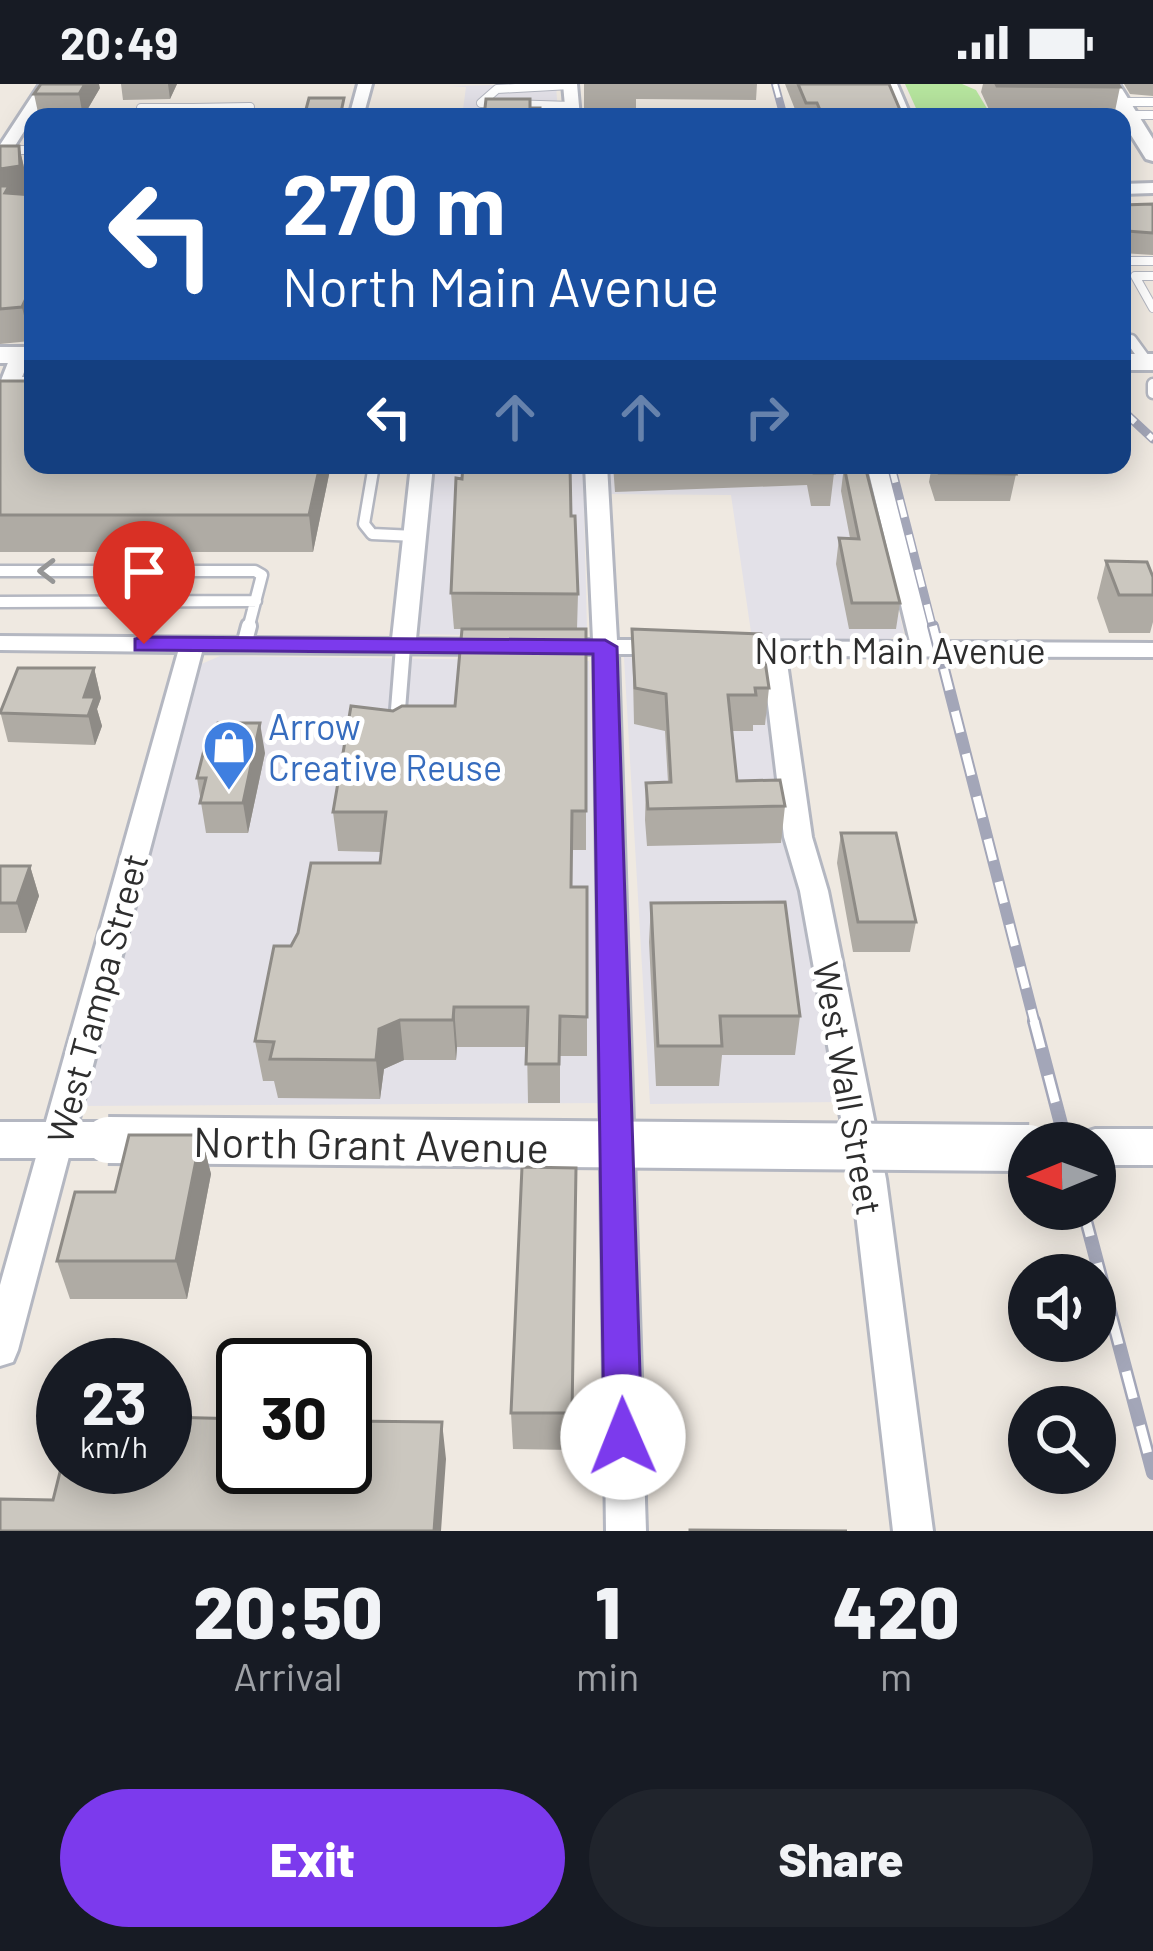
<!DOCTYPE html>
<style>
:root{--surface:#171b24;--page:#20242c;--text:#f1f3f6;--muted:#9ea1a6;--accent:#7c3aed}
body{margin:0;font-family:Barlow,sans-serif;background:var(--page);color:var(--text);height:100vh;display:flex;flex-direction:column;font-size:45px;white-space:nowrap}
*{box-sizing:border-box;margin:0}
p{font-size:39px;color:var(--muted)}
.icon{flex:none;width:66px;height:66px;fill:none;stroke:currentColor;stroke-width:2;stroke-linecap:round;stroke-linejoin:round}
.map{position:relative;height:1447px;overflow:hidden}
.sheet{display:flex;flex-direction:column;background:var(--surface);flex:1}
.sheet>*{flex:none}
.top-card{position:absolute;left:24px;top:24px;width:1107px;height:366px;border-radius:24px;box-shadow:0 6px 30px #0003;background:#1a4fa0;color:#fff;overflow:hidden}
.needle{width:78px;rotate:269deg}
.fabs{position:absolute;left:1008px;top:1038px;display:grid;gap:24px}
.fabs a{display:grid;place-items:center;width:108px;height:108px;border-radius:50%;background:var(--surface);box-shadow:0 6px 30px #0003;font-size:60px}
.speed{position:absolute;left:36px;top:1254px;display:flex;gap:24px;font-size:60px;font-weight:700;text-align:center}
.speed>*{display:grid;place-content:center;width:156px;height:156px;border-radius:50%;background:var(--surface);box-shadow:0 6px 30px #0003;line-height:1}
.speed small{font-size:30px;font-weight:400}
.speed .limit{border:6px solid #111;border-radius:18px;background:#fff;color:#111}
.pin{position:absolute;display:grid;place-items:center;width:102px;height:102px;color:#fff;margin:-123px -51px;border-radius:50% 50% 50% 0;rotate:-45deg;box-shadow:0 0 12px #0007}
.pin .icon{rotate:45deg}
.me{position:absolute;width:132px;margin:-66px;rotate:359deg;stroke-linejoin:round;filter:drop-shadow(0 0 9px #0008)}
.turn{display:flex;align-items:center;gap:42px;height:252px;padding:0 60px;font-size:54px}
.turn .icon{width:156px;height:156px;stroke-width:2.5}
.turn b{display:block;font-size:84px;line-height:102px}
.lanes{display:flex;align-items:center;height:114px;padding:0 60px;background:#0003;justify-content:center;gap:60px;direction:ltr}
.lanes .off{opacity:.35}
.eta{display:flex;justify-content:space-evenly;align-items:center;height:204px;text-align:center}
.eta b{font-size:72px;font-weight:800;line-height:84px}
.action{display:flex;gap:24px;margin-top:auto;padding:24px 60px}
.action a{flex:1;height:138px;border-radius:72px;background:var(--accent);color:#fff;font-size:48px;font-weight:800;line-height:138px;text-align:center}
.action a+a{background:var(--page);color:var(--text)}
.status{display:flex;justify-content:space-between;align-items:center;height:84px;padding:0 60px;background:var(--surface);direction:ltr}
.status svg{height:33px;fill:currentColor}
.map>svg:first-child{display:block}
.industrial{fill:#e3e1e8}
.green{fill:#b6e59e}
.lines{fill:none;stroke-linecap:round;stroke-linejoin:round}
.lane-far2-casing{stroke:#b4b7c1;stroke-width:10}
.lane-far1-casing{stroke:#b4b7c1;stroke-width:15}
.lane-casing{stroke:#b4b7c1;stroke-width:20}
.street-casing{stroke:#b4b7c1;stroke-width:6}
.secondary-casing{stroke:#b4b7c1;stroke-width:6}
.lane-far2{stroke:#fff;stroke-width:8}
.lane-far1{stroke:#fff;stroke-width:10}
.lane{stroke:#fff;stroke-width:14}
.street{fill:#fff;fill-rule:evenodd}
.secondary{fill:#fff;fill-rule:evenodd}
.rail-far3-casing{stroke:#a3a6b8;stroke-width:8}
.rail-far2-casing{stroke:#a3a6b8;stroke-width:9}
.rail-far1-casing{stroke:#a3a6b8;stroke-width:12}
.rail-casing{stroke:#a3a6b8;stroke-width:14}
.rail-far3{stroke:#fff;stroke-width:4.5;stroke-dasharray:14;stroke-linecap:butt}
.rail-far2{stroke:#fff;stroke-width:6;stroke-dasharray:18;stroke-linecap:butt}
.rail-far1{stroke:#fff;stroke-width:8;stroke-dasharray:22;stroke-linecap:butt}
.rail{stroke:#fff;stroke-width:9;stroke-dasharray:28;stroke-linecap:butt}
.secondary-bridge-casing{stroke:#b4b7c1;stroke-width:52;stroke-linecap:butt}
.secondary-bridge{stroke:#fff;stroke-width:46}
.wall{fill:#afaba4}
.shaded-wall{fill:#8e8b86}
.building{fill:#cbc7bf;stroke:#8e8b86;stroke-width:3}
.oneway{stroke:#969696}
.route{fill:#7c3aed;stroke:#51269a;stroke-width:3}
.labels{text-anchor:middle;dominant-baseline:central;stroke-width:10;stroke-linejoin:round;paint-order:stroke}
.street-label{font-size:36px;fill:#2e2e2e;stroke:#fff}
.shop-label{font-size:36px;fill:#366cbe;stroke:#fff;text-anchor:start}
.near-street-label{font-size:42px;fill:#2e2e2e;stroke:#fff}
</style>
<div class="status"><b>20:49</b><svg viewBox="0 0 49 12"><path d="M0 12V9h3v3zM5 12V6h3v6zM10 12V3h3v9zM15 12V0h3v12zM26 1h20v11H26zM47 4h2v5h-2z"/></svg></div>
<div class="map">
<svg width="1153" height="1447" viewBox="0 0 1153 1447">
<rect width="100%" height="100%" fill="#efe9e1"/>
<path class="industrial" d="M556,0L558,33H462L466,3L448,2Z
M429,381H583L587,546L581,553L413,550Z
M608,381H862L904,549L890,555H752L731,411L610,410Z
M220,572L589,577L603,1019L78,1022L199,581Z
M624,573L765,583L790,780L803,819L842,1018L650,1020Z"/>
<path class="green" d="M905,0H962L976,6L992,33H920Z"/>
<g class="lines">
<g class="lane-far2-casing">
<path id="lane-far2" d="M570,1L497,5L481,19L572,22
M1120,18H1153
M141,24H193L190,33
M193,24L250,23
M1128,31H1153
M4,66H33
M1122,177H1153
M1153,192H1135L1153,224"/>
</g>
<g class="lane-far1-casing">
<path id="lane-far1" d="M1122,256H1131L1147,278
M1153,300V309
M374,381L364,440L372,450L415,452
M0,487H255L262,491L248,545
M0,518L256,517"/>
</g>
<g class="lane-casing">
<path id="lane" d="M244,561L249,542
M397,638L403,563"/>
</g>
<g class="street-casing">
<path id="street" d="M40,0H54L6,76L0,78V61Z
M358,0H372L363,33H349Z
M563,0H577L580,33H566Z
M883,0H897L911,33H897Z
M1153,99V109L1122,110V100Z
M21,265L31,271L22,293H33V305L3,303L0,299L11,271Z
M411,381H433L416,555L494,556L506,563L494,570L202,568L18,1266L13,1278L0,1282V1201L178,568L0,566V552L392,555Z
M585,381H607L617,556H668L680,563L668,570H618L646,1447H606L594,570H550L538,563L550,556H593Z
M867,381H889L934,558L1153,559V573L786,572L812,753L828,807L886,1095L933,1447H893L852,1095L800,807L784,753L762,571H730L718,564L730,557L910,558Z"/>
</g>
<g class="secondary-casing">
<path id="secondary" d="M1099,0H1119L1153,55V77L1146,75Z
M0,263H33V279H0Z
M1122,270H1153V286H1122Z
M0,1038H108L123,1043L130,1056L123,1069L108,1074H0Z
M1095,1045H1153V1081H1095V1059H1075L1079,1050Z"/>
</g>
<use href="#lane-far2" class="lane-far2"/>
<use href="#lane-far1" class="lane-far1"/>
<use href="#lane" class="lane"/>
<use href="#street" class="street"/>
<use href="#secondary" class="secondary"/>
<g class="rail-far3-casing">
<path id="rail-far3" d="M775,0L784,33"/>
</g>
<g class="rail-far2-casing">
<path id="rail-far2" d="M1122,326L1153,355
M891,381L933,545"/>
</g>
<g class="rail-far1-casing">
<path id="rail-far1" d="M933,542L1035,940"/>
</g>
<g class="rail-casing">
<path id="rail" d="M1034,937L1066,1059
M1083,1125L1153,1389"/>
</g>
<use href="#rail-far3" class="rail-far3"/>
<use href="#rail-far2" class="rail-far2"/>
<use href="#rail-far1" class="rail-far1"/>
<use href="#rail" class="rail"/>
<g class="secondary-bridge-casing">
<path id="secondary-bridge" d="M108,1056L1029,1064"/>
</g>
<use href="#secondary-bridge" class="secondary-bridge"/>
</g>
<path class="wall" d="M121,0H177L170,15L123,16Z
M584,0H757L756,16L636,15V32L584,30Z
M785,0H889L903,33H798Z
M983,0H1118L1120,3L1114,32H992L981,8Z
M1124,0H1153V12L1130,10Z
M100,4L83,33H39L34,10Z
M0,62H19L26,92L27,111H33V250L30,257L0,260Z
M1153,120V171L1122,169V121Z
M0,297L33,381H331L313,468H0Z
M613,381H832L834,389L830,422H811L807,401L615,408Z
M932,381H1013L1016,390L1010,417H935L929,398Z
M844,382L900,519L896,545H849L836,480L839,454H850L841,407Z
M571,432L578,510L577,545H586V766H572L571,803H587V972H560V1019H528L527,963H457L456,976H404L384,985L380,1015L278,1014L274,997H263L255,957L291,862L380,779L381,768L338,767L333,728L393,627L455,622L462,545H454L451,509Z
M1106,477L1153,493V538L1150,549H1109L1097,514Z
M632,545L769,604L765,641H753V647H732L737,697L785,722L781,759L647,762L645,736L646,699L668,698L665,647L634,640Z
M94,584L101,614L97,625L102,642L95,661L8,658L0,627Z
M265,669L248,749H206L197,694Z
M841,749L916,838L910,868H853L837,779Z
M0,782H30L39,812L26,849H0Z
M651,819L800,932L795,971H722L719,1002H656L649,858Z
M201,1051L211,1090L187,1215H70L57,1177L115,1108Z
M576,1084L572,1366L513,1365L511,1329Z"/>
<path class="shaded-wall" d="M85,0H99L100,4L83,33L79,10Z
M168,0H177L170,15Z
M19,62L26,92L27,113L0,117V85Z
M30,206L33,219V250L30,257L22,223Z
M320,381H331L313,468L309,431Z
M94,584L101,614L97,625L102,642L95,661L84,613Z
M260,639L265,669L248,749L243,719Z
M30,782L39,812L26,849L17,819Z
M454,923L457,963L456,976L453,936Z
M400,936L404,976L384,985L380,1015L376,976L379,945Z
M201,1051L211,1090L187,1215L176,1177Z
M442,1338L446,1375L441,1447H434Z"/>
<path class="building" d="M41,0H85L79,10H34Z
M798,0H889L903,33H823L817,19H806Z
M996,0H1118L1120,3L997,2Z
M309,14H344L340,33H304Z
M486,15H530V24H540V33H559H484Z
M0,62H19L20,82L0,85Z
M0,102H9L5,109L33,111V206H30L22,223L0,225Z
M1153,120V149L1127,147L1122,151V121Z
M0,297H33V381H320L309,431H0Z
M463,381H570L571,432H575L578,510L451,509L456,394L462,395Z
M813,381H832L834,389H814Z
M937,381H1013L1016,390L939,389Z
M844,382H865L900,519H852L839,454L859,455Z
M1106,477L1147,478L1153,493V511H1119Z
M462,545H586V727H572L571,803H587V933L560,932L559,980H526L528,923H454L453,936H400L379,945L376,976L270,975L274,958L255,957L274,862H291L298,849L311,779H380L386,728H333L351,622L393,627L402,622H455Z
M632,545L761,550L769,604H755L756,611H728L737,697L780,696L785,722L648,725L646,699L671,698L666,610L635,604Z
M18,584H94L84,613H95L88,632L0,629Z
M218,639H260L243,719H200L206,694H197L205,662H213Z
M841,749H896L916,838H858Z
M0,782H30L17,819H0Z
M785,818L800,932H720L722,962H658L651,819Z
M129,1051H201L176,1177H57L75,1108H115Z
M522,1083L576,1084L572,1329H511Z
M165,1333L243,1335V1383H345V1337L442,1338L434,1447H0V1415L53,1416L63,1376V1383H165Z
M690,1446L847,1447H690Z"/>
<defs><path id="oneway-chevron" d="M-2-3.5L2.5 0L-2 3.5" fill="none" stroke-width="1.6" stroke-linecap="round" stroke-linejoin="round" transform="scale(3)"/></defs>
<use class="oneway" href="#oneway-chevron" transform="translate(47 487) rotate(180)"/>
<path class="route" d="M144,553L605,556L617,563L642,1353L637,1366L623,1371L610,1366L604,1353L593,570L135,566V555Z"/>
<defs>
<g id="shop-pin" transform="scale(2.7)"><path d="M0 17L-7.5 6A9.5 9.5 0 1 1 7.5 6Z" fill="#3f7fe0" stroke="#fff"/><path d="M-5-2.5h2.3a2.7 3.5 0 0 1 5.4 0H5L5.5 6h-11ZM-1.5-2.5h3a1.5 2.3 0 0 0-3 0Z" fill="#fff"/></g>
</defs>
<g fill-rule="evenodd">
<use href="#shop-pin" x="229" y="662"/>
</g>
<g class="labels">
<g class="street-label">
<text x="900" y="565">North Main Avenue</text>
<text transform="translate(96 914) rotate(-75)">West Tampa Street</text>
<text transform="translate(849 1004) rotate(80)">West Wall Street</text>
</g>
<g class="shop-label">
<text x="268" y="641">Arrow<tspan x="268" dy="41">Creative Reuse</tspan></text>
</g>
<g class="near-street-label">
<text transform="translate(371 1059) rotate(1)">North Grant Avenue</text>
</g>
</g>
</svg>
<div class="fabs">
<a><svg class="needle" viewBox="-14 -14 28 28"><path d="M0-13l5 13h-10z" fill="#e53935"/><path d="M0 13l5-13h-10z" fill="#9ea1a6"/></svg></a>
<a><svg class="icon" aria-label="sound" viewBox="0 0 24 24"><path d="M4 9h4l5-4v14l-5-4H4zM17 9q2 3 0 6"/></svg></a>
<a><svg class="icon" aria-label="search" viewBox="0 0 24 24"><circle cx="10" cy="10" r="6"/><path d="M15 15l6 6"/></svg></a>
</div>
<div class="speed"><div>23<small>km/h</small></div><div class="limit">30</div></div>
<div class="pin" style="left:144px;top:560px;background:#d93025"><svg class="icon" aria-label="arrive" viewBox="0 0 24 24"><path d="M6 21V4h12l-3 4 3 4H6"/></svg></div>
<svg class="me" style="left:623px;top:1353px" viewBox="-20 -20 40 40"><circle r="19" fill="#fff"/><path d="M0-13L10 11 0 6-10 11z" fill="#7c3aed"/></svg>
<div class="top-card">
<div class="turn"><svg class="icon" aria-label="left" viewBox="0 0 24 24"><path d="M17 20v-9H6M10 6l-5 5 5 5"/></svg><div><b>270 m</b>North Main Avenue</div></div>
<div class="lanes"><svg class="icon" aria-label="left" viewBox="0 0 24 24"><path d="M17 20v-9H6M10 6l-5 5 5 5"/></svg><svg class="icon off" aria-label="ahead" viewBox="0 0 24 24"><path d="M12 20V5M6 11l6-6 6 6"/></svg><svg class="icon off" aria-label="ahead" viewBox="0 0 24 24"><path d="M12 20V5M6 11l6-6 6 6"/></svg><svg class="icon off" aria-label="right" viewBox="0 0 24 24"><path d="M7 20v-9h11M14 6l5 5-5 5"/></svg></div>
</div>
</div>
<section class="sheet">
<div class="eta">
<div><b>20:50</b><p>Arrival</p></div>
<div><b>1</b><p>min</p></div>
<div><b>420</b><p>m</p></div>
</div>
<div class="action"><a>Exit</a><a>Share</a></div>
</section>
